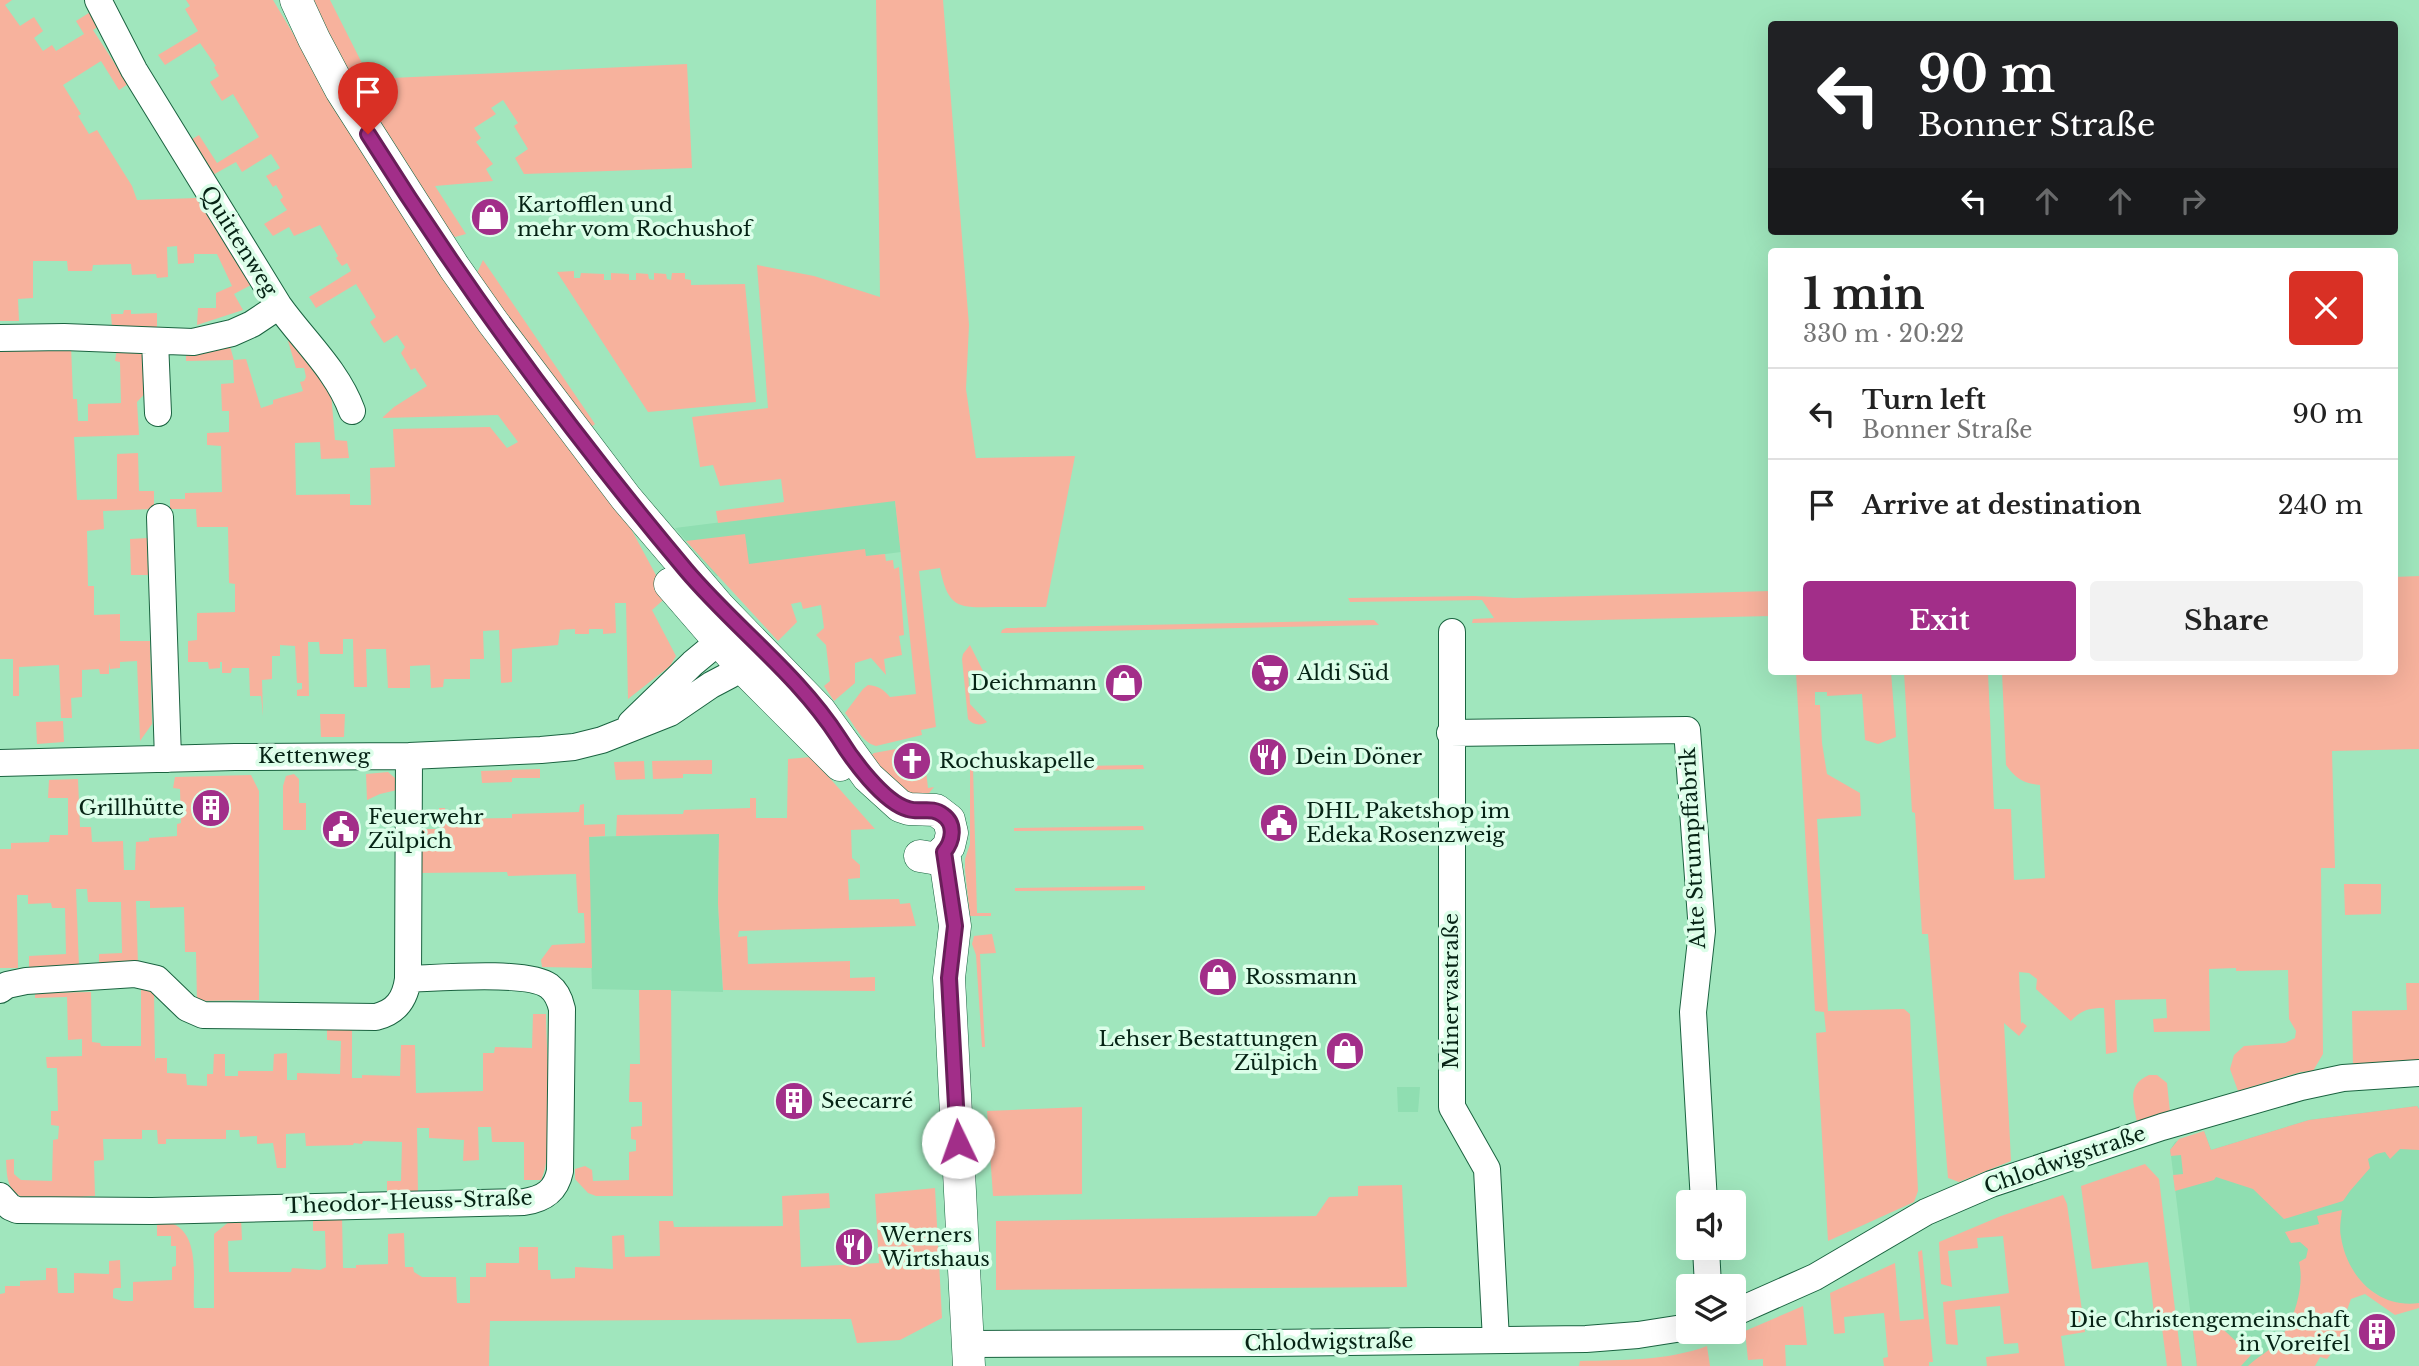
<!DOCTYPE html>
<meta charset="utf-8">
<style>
:root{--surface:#fff;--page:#f2f2f2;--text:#222;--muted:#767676;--line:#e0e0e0;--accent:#a22e89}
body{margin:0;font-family:"Libre Baskerville",serif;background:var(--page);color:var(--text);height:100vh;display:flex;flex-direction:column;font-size:26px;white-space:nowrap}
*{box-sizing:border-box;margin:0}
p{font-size:23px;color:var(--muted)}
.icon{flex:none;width:38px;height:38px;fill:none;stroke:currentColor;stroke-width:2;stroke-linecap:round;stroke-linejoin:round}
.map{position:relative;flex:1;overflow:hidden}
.side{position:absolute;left:1768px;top:248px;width:630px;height:427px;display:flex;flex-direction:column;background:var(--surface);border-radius:7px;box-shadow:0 7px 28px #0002}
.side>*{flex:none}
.top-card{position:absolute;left:1768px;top:21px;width:630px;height:214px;border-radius:7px;box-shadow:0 7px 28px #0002;background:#202124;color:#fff;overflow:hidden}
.tools{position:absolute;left:1676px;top:1190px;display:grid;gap:14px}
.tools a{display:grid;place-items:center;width:70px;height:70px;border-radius:7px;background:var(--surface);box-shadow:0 7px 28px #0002;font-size:35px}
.pin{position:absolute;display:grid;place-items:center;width:60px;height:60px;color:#fff;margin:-72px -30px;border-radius:50% 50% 50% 0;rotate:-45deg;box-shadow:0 0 7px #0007}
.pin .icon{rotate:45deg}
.me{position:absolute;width:77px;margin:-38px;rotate:357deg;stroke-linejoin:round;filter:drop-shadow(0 0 5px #0008)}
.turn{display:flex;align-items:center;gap:24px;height:147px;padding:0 35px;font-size:32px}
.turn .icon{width:91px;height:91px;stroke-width:2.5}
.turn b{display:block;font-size:49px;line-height:60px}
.lanes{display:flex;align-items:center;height:66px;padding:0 35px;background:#0003;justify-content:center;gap:35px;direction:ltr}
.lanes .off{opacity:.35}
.round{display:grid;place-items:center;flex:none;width:74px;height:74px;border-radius:7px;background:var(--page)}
.summary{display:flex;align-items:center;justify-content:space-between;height:119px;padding:0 35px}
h1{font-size:42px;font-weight:700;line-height:52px}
.cta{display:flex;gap:14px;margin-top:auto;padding:14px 35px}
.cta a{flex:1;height:80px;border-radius:7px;background:var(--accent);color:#fff;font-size:28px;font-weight:700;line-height:80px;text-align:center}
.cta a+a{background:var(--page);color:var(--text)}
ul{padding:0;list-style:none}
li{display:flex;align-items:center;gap:21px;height:91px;padding:0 35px;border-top:2px solid var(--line)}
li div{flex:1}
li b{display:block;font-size:26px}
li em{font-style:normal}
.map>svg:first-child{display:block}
.built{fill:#8fdeb1}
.green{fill:#f7b29d}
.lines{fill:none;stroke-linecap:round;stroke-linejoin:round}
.minor-casing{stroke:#1a6340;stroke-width:28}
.major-casing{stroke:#1a6340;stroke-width:33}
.minor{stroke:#fff;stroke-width:26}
.major{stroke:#fff;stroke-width:32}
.route-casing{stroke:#691e59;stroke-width:18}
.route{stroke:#a22e89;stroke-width:12}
.labels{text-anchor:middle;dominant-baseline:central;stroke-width:7;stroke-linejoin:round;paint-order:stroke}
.poi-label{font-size:21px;fill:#062315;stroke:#dcfee9;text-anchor:start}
.street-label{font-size:21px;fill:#062315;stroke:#dcfee9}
</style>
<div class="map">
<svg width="2419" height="1366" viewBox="0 0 2419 1366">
<rect width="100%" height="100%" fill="#a0e6bd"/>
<path class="built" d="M895,500L901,552L716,576L675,528Z
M719,833L718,904L723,992L592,989L588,837Z
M1397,1087H1420L1418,1112H1398Z
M2417,1106L2419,1109V1308L2386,1301L2366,1287L2331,1294L2292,1366H2197L2171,1156L2170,1150L2175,1142L2204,1131L2211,1150L2309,1120Z"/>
<path class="green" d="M0,0H12L5,5L20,26L34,17L43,31L34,38L43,51L52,45L56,51L84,34L76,21L92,11L100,25L93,30L128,84L119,90L101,61L63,85L81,114L78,116L89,134L97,130L132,186L137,200L197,198L251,285L234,294L243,310L197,325L198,308H216V293L232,286L217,254H194V263L178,264L177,246L167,247L168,277L157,278L156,274L132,275L131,264L93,265L92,271H68L67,261H33V298L18,299L19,321H0Z
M186,0H273L368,159L623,514L657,577L670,594L652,610L676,656L670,666L628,699L626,603H615L616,633L603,634V629H589V634H575V629L560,630L558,645L512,649V682L501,683L499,630L483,631L484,659H470V679H444L443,687L431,688L430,665L410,666V688H388L386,649H366L367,687H354L353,639H343V654H320L319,642H308L309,696H297V690L302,689V683H297L295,646L280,645V656H272V679L262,680L263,716L261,696H250L249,668H232L231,673H222V662H220V668L209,669L208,662H188V641L197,640V613L235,612V584L229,583L228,527H197L196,509H170V499H185V493L222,492L221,446L207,445V433L229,432V411H222L221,384L234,383L233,360L186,361V350L228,340L234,360L246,359L261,408L273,404V400L303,391L300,382L304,381L306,377L304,368H296L288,341L297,338L331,392L335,440L347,441L349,458L321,459L320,442L295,443L296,495L350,494V505H371L370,468L395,467L393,429L490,427L507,448L518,442L498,415L382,418L394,407L427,386L415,368L411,370L401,353L405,347L397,335L384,343L370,322L376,317L356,284L316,308L309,297L351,271L347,263L342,266L336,258L338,256L320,225L294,236L289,227L273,236L264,224L287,210L280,200L283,197L276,185L273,187L266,176L280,168L271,154L242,172L236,162L211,176L189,141L199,135L217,163L259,137L233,94L222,101L210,82L219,76L214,67L216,66L200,43L165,65L158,55L198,31L185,9L190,6Z
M308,0H330L370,79L687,64L692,168L524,174L515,158L528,149L514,126L518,123L503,100L491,108L496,114L474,128L481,138L476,142L493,164L486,169L493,181L435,186L466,234L455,237L446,231L381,129Z
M876,0H943L969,325L966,389L976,458L1075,456L1046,607C1029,607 1011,607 994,607C958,608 948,608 940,568L919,571L936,727L921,730L922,735L876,746C861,742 855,725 845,713L863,689L868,685C879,686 883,689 890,697L916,694L895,501L718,523L716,511L784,502L781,479L720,486L713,465L700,467L692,417L768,408L757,265L814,276L880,297Z
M483,260L595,424L587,430L477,273Z
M574,271V278H580L581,273L604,274V280H611V273L629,274V280H636V273L648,274L649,279L654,280V273L666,274L667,279L671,280L672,273H685V279L691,280V285L745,284L756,402L648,412L557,272Z
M124,310H131V314L157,313V330L112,327L111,314H123Z
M0,345H71L73,399H77L78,421H88V404L121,403L120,362L115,361L117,349L145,353L150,388L137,402L139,435L74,437L77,500L117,499V454L138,453L139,491H154V509L103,511L104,529L87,531L88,586H94V615L120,614V641H150L152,724L140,741L137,661L120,662V668L110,669L109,662V674H100L99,669L82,670V697L71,698L72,718H61L59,665L19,667V696H13V659H0Z
M745,534L749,564L865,549L866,556L885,554L886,561L893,560L894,569L899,567L904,635L899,636L902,655L884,659L886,675L871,658L855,663V683L834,701L824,686L830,681L826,645L816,635L824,628L821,605L803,609L801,602L791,604L797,622L778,641L686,541Z
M147,538L148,575H131L130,539Z
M2419,576V749L2332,751L2335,868H2321L2323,1054L2313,1071L2301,1072L2238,1091L2230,1069L2234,1055L2244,1046L2285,1043L2295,1038L2296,1031L2289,1019L2288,970L2236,971V968L2209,969L2210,1031L2154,1032L2153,1019L2167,1018L2166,999L2115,1000L2117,1052L2106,1054L2104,1008C2089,1008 2081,1010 2071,1021L2036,989L2037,979L2029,973L2019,972L2021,1024L2022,1022L2027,1026L2019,1036L2004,1023L2011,1161L1959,1182L1948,1178L1928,934H1922L1915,813L1912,812L1904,672H1988L1994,809H2011L2014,880L2045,878L2040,785C2023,783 2016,779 2006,765L2002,672H2394V577Z
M1771,591V616L1472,623L1473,619L1494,618L1482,600L1350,602L1348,598L1474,596L1514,598Z
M1374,620L1379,625L1001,633L1002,630L1006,628Z
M970,645L986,677L968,671L970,704L987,722C981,726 972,725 968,719L962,659L963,654Z
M1796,672H1891L1896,737L1878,744L1865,740L1862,694L1827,696V692H1815V705H1820L1822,743L1827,774L1860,793L1861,816L1817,819L1828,1011L1904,1009L1910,1014L1918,1191L1914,1202L1828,1241L1816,1033L1826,1032L1824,1012L1815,1011Z
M320,714H345L344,737H321Z
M63,721L64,742L37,744L36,722Z
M923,744L928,788L934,787L925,798L908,797L867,759L874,753Z
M811,757L875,829L851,830L852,858L860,865V878L848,879L849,900L899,899L900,904L910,903L916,926L739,931L738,937L747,936L748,964L850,961V978L875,977V991L723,990L718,903L719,834L616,836L617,815L683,814L684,810L750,808V798H756V818H787L788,759Z
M974,759H990V765L973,767L977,913H991V916H970L965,870V859L970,844V765Z
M712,760V774H683V778L653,779L652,761Z
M644,761L645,779L616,780L614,762Z
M1143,765L1144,769L1014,771V767Z
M540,769V778H512V782L482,783L481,771Z
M388,772L395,778L397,790L380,794L367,800L366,774Z
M294,774L299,779V803H306V830H283V786L286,776Z
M251,775L259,791V1000L197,1001L196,952H185L184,907L150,908V901H136L138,965H99V954L122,953L121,902H88L87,889H76L79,966L29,967V956L66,954L65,908H52L51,903L28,904V895H17L18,968H0V849H11V843L49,842L50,835H68V798H48L49,780L78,779L80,827H91L92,842L123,841L124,870H135L136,842L149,841V838L177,836V824L181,823L180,789L173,788L175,777Z
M584,804V825L605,824V836L589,837L592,968L542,967L541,960L552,945L585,943L584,913H578L576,874L508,876L507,872L418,873V829H440L439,808H445L446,819L512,818V814L579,812L580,805Z
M1143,826L1144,830L1014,831V828Z
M2344,884H2381V914L2345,915Z
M1145,886V890L1015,891V888Z
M992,934L996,953L980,954L985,1047H982L976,955L972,944L974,936Z
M2406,983H2419V1062L2353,1067L2352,1011L2407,1010Z
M141,985L154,990L155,1062L156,1058H167V1073L186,1074L187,1085L207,1086V1074H213L214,1054H225V1076H238V1071H273L274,1054L287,1053V1080H297V1073L340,1074L341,1041L327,1040V1029H352V1078H362V1075L400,1076L401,1045H415L416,1093L483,1091V1053H494L495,1047L532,1048L533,1014H546C546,1048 555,1155 541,1180H524V1142H492L491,1127H478L479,1160L463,1161L464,1140L429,1138V1128H417L418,1194L387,1195V1181H401L402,1142L363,1141L362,1144L354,1143L353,1145L306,1146L305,1133L286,1134V1168H277L273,1143L257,1144V1136L240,1137L239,1130H226V1139H166V1144H158L157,1130H142V1139H103L104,1160L94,1161L95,1196C80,1196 28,1203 18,1195C6,1187 7,1172 6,1160L14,1159V1174L21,1180L52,1181L53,1140L58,1139L59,1126L51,1125V1111H58L57,1068H47L46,1057L82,1056V1039L68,1040L67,997L35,998V993L91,992L92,1042L100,1043L101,1046H141Z
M639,990H671L673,1196H596L588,1193L575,1179V1169L585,1166L592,1170L593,1181L629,1180V1152L636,1151V1140L631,1139V1127L642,1126V1102H629L630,1064H640Z
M2149,1075H2157L2167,1083L2170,1112L2137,1122C2133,1101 2127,1085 2149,1075Z
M2417,1106L2419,1109V1150L2400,1149L2390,1159L2385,1152L2376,1154L2368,1159L2370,1168L2350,1191L2343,1201L2284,1219L2253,1189L2216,1177L2214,1180L2175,1191L2173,1175L2183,1174L2181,1155L2171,1156L2170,1150L2179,1139L2204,1131L2211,1150L2309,1120Z
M1082,1107V1194L993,1196L987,1111Z
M2145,1164L2159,1179L2182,1366H2167L2160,1313L2154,1314L2148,1262L2092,1269L2081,1186Z
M1402,1185L1407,1287L996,1290V1221L1316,1216L1329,1197L1358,1196V1186Z
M935,1188L942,1318L900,1340L857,1343L851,1319L490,1321L489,1366H0V1294L5,1293V1286H20V1281L46,1280V1268H57L58,1293H74V1273L109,1274V1261L120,1260L121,1288H115L113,1290V1298L122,1301H133V1282L172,1280V1267L176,1266V1246H171V1236H157V1221C204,1221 192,1277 194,1308H214V1234L230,1221L241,1218L242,1240L228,1241L229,1272H291L292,1268L320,1270L326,1267L325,1231H313V1217L342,1216L343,1268H356V1265L388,1264V1234L404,1233L405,1267H413L414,1272L422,1277H456L457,1303H470V1277H486V1263H519V1247H538V1270H550L551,1279L575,1278V1267L613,1269L612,1236L624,1235L625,1257L660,1256L659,1221H673L674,1227L783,1226L782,1196L829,1193L830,1208L799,1210L801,1267L879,1263L875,1194Z
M2063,1195L2067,1204L2085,1332L2061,1336L2065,1366H1987L1986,1357L2019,1353L2018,1343L2004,1344L2000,1306L1955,1310L1958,1345L1946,1344L1943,1302L2009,1293L2003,1236L1977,1238L1978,1248L1948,1251L1952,1287L1941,1284L1939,1242L2001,1216Z
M2342,1210C2341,1219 2339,1229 2341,1237C2347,1276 2378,1309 2419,1303V1308L2395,1315L2365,1294L2351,1299L2346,1313L2349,1340L2343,1349L2337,1346L2327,1359L2320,1357L2315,1366H2248C2257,1357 2270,1351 2278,1341C2294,1322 2305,1286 2299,1262L2306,1258L2308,1249L2300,1242L2291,1243L2285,1232L2319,1224L2317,1216Z
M1922,1250L1933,1362H1929V1366H1884L1883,1358L1888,1357L1884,1313L1844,1317L1845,1333L1834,1334L1830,1293L1895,1263L1900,1321L1924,1319L1918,1252Z
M1803,1306L1807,1345H1785L1786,1366H1763V1359L1748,1360L1745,1331Z
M2213,1320L2251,1355L2241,1366H2197L2192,1323Z
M1707,1346L1710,1366H1579L1580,1361C1622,1360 1667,1361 1707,1346Z"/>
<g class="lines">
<g class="minor-casing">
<path id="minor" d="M279,306C304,341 337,370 352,411
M0,338L64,337L193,342L232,333L252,324L279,306L134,70L98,0
M155,341L158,413
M160,517L168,759
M1452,632V1107L1487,1169L1496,1340
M631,723L693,663L734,629
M1450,733L1687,730L1702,931L1693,1012L1704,1202
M0,763L235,757L409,756L541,750L574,747L602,740L670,713L711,685L730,675L756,652
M0,990L7,985L26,981L135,974L157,979L187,1008L203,1015L376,1017C396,1012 405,1000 408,979L409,756
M0,1196L10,1207L17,1210L152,1211L524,1202C544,1199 556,1191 560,1171L562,1009C560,1000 557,992 549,986C527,970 438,978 408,979
M1706,1248L1708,1286
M1734,1313L1815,1277L1926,1212L1991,1184L2162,1127L2301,1087L2343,1078L2419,1073
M968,1344L1264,1343L1586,1339L1638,1335L1689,1327"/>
</g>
<g class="major-casing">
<path id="major" d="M296,0L314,39L341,90L454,267L492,321L626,498L719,607L820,711L868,777L900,806L909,809L936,810L949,820L952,833L949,846L939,856L932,858L920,856
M670,584L741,666L840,765
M944,852L955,926L949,978L969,1366"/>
</g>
<use href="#minor" class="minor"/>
<use href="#major" class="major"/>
</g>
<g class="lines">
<g class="route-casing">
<path id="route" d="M368,134C464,287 570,432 686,570C734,627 798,674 839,738C852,759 883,802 908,809C920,813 932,806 943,815C956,824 953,841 944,852L955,926L949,978L958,1142"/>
</g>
<use href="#route" class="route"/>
</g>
<defs>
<g id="shop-disc" transform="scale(2.0125)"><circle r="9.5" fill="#a22e89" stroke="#dcfee9"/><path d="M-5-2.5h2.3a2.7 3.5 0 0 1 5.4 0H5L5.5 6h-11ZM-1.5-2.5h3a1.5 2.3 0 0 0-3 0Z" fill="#fff"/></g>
<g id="supermarket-disc" transform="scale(2.0125)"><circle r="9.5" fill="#a22e89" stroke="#dcfee9"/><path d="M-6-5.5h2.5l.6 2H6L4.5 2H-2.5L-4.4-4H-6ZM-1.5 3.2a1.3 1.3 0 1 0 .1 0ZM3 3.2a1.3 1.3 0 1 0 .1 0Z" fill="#fff"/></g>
<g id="restaurant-disc" transform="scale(2.0125)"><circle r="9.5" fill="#a22e89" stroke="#dcfee9"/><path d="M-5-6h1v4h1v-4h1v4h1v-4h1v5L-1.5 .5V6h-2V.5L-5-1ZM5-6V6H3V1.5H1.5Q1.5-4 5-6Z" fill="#fff"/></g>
<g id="church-disc" transform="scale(2.0125)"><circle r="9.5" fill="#a22e89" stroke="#dcfee9"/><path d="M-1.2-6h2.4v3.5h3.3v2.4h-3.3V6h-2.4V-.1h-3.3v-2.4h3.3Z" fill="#fff"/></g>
<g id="building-disc" transform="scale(2.0125)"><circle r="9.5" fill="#a22e89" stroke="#dcfee9"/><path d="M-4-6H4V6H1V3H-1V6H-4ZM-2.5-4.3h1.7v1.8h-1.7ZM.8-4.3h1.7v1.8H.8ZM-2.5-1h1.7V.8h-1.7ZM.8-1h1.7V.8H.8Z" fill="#fff"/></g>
<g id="civic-disc" transform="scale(2.0125)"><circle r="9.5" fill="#a22e89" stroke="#dcfee9"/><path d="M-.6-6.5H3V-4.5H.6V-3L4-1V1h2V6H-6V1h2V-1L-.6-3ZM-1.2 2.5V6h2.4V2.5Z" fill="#fff"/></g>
</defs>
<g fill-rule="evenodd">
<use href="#shop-disc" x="490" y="217"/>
<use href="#supermarket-disc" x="1270" y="673"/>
<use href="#shop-disc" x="1124" y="683"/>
<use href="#restaurant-disc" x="1268" y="757"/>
<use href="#church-disc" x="912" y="761"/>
<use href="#building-disc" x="211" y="808"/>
<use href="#civic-disc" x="1279" y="823"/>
<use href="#civic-disc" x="341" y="829"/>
<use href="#shop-disc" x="1218" y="977"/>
<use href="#shop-disc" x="1345" y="1051"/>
<use href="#building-disc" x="794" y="1101"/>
<use href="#restaurant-disc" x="854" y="1247"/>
<use href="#building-disc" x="2377" y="1332"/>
</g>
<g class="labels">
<g class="poi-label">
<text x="517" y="205">Kartofflen und<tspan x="517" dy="24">mehr vom Rochushof</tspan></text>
<text x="1297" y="673">Aldi Süd</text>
<text x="1097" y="683" text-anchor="end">Deichmann</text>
<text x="1295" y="757">Dein Döner</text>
<text x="939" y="761">Rochuskapelle</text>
<text x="184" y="808" text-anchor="end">Grillhütte</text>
<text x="1306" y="811">DHL Paketshop im<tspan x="1306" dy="24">Edeka Rosenzweig</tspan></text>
<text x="368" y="817">Feuerwehr<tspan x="368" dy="24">Zülpich</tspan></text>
<text x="1245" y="977">Rossmann</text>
<text x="1318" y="1039" text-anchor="end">Lehser Bestattungen<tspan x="1318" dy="24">Zülpich</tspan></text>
<text x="821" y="1101">Seecarré</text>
<text x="881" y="1235">Werners<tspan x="881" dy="24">Wirtshaus</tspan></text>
<text x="2350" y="1320" text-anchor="end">Die Christengemeinschaft<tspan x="2350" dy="24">in Voreifel</tspan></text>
</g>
<g class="street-label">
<text transform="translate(239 241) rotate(58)">Quittenweg</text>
<text x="314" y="756">Kettenweg</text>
<text transform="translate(1693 848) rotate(-93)">Alte Strumpffabrik</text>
<text transform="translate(1451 991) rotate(-90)">Minervastraße</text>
<text transform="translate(2065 1160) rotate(-19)">Chlodwigstraße</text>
<text transform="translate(409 1202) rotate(-2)">Theodor-Heuss-Straße</text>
<text transform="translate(1329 1342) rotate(-1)">Chlodwigstraße</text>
</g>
</g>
</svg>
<div class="tools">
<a><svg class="icon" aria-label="sound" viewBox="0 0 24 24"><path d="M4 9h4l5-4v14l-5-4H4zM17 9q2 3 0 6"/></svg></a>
<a><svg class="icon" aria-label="layers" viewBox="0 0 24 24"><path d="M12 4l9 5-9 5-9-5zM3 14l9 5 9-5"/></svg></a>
</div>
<div class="pin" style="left:368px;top:134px;background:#d93025"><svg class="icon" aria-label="arrive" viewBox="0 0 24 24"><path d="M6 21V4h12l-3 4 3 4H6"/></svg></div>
<svg class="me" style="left:958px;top:1142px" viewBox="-20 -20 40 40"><circle r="19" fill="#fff"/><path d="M0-13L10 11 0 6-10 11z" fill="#a22e89"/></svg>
<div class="top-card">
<div class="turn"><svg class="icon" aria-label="left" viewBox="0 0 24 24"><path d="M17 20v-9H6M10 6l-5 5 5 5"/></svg><div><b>90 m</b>Bonner Straße</div></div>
<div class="lanes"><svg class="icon" aria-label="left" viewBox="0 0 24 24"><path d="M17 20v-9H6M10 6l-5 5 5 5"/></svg><svg class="icon off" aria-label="ahead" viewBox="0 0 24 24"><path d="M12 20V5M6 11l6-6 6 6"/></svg><svg class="icon off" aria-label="ahead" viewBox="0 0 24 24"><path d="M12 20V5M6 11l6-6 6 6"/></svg><svg class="icon off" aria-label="right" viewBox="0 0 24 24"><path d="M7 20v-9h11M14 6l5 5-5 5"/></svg></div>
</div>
<section class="side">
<div class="summary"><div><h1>1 min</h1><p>330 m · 20:22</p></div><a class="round" style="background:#d93025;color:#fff"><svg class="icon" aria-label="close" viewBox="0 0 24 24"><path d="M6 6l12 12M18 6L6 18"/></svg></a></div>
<ul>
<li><svg class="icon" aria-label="left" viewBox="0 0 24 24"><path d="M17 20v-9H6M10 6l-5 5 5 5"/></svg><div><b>Turn left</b><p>Bonner Straße</p></div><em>90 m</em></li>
<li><svg class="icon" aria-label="arrive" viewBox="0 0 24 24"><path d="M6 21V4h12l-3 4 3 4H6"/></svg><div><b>Arrive at destination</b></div><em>240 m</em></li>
</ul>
<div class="cta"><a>Exit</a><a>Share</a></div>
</section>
</div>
